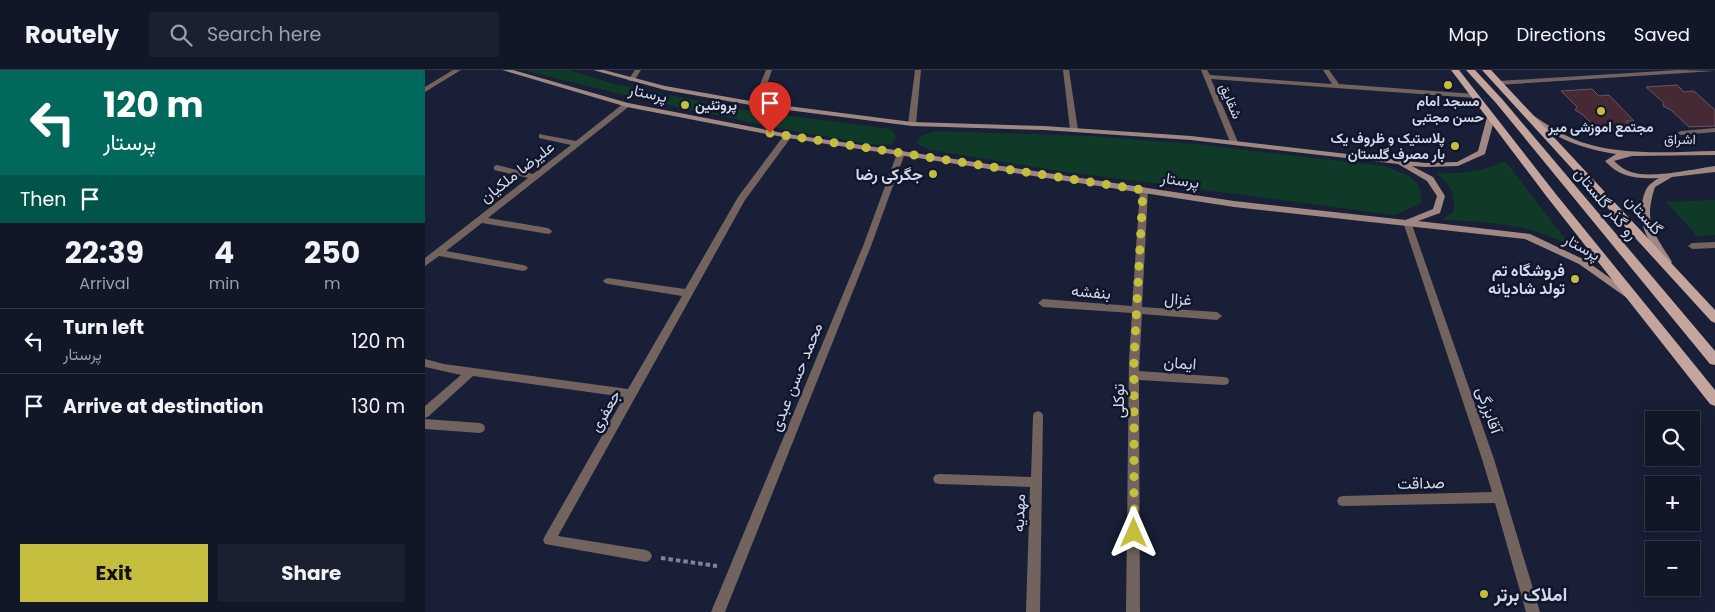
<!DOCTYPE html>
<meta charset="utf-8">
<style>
:root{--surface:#121728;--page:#1b2030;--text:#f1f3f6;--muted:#9c9fa8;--line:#313645;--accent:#c4bd3e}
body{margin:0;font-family:Poppins,Vazirmatn,sans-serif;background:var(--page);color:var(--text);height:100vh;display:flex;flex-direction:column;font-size:19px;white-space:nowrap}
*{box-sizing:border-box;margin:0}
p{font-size:16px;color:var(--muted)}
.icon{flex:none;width:28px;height:28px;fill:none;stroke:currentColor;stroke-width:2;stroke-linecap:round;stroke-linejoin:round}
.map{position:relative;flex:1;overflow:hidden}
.side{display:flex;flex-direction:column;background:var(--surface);width:425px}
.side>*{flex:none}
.hud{background:#00695c;color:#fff;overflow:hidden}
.fabs{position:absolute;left:1220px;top:341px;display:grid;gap:10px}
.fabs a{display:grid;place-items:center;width:55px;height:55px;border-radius:0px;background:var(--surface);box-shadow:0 5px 20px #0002,0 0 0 1px var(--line);font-size:25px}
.pin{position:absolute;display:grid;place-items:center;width:42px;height:42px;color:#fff;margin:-51px -21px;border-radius:50% 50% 50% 0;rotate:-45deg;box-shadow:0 0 5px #0007}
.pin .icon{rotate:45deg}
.me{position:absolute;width:55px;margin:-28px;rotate:0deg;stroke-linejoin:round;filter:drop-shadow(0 0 4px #0008)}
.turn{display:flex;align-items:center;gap:18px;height:105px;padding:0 20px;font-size:22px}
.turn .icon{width:65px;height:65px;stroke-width:2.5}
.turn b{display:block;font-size:35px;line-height:42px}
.then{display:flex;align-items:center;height:48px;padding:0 20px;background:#0003;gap:10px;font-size:19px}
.eta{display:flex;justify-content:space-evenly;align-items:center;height:85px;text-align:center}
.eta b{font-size:30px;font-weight:700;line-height:35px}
.primary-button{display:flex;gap:10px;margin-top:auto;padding:10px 20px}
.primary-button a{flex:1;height:58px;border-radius:0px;background:var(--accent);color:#111;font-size:20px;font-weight:700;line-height:58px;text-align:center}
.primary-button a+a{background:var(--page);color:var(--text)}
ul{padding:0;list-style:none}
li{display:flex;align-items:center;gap:15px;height:65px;padding:0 20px;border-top:1px solid var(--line)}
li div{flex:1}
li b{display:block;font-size:19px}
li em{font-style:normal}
header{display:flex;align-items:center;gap:30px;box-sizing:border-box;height:70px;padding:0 25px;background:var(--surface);border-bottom:1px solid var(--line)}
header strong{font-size:24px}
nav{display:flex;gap:28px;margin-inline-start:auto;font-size:18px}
.search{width:350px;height:45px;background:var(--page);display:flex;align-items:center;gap:12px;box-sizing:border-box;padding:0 18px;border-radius:0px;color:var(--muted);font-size:19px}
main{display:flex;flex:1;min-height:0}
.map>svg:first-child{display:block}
.green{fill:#0f3a28}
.building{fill:#452a36;stroke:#71525f}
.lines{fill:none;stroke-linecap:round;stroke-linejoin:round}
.path{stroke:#7e8598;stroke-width:4;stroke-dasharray:4.5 3;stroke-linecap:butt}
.service{fill:#72635f;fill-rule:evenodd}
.minor{fill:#72635f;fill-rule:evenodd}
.secondary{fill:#a08882;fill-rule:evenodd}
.primary{fill:#c4a59d;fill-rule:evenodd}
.route{stroke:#c4bd3e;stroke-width:9;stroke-dasharray:0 16.2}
.poi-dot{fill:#c4bd3e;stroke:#10162c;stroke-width:2}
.labels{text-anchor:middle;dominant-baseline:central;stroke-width:5;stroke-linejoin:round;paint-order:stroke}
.far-street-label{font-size:14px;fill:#d3d9e9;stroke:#10162c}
.far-poi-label{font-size:14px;font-weight:bold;fill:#d3d9e9;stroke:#10162c}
.street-label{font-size:16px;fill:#d3d9e9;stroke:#10162c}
.poi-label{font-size:16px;font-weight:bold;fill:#d3d9e9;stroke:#10162c;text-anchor:end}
.near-poi-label{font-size:19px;font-weight:bold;fill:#d3d9e9;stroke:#10162c;text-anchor:start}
</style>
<header>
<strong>Routely</strong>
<div class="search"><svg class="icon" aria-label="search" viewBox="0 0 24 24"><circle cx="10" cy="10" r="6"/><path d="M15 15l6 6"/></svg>Search here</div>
<nav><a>Map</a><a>Directions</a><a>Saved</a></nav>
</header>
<main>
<section class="side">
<div class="hud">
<div class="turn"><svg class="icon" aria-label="left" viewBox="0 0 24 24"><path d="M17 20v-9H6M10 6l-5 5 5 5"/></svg><div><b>120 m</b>پرستار</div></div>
<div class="then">Then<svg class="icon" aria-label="arrive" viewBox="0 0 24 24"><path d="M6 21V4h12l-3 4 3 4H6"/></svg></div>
</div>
<div class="eta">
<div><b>22:39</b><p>Arrival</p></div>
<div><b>4</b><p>min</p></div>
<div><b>250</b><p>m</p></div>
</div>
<ul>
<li><svg class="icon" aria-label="left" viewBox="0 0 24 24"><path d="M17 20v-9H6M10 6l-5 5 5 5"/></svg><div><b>Turn left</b><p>پرستار</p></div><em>120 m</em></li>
<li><svg class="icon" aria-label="arrive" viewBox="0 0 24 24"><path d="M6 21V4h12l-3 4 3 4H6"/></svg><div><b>Arrive at destination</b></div><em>130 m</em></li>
</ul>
<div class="primary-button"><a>Exit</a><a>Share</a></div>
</section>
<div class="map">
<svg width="1290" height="542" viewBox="0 0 1290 542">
<rect width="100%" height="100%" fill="#181f36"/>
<path class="green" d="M98,0H144L189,14L319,40L466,59L472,67L466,75L444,74L353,58L224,31Z
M511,61L666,66L770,74L959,96C979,104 999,107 996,133L970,145L635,101L505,80L492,74L495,66Z
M1080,91L1146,176C1102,153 1066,152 1017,150L1028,142C1032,123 1025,115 1011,103C1036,104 1057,102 1080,91Z
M1290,130V165L1272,166L1241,132Z"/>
<path class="building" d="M1252,15L1259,22L1269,21L1290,40V56L1264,57L1246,40L1238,36L1239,33L1221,17Z
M1167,19L1174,26L1184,25L1209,51H1201L1209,59L1174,61L1158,45L1150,40L1152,37L1136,21Z"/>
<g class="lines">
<path class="path" d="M236,488L292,496"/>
<path class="service" d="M1290,172V178L1267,179L1263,176L1267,173Z"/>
<path class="minor" d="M28,0H36L0,22V17Z
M210,0H216L209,11H205L203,10Z
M341,0H347L335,34L328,36L327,34Z
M490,0H496L491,54L487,56L483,54Z
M638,0H644L653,60L649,62L645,60Z
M776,0H782L785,5L907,14L898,0H904L914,14L1050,24L1054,26L1050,28L786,9L813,72L809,74L805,72Z
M1253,0L1290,1L1073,15L1069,13L1073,11Z
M199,33L206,35L63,148L123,158L127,161L126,163L123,164L57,153L21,181L98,195L101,196L103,198L101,200L98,201L14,186L0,196V188L103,108L69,100V96L72,95L108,104L146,75L114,68V64L151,71Z
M1290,58V62L1256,65L1252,63L1256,61Z
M360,64H366L367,66L320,130L133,466L221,480L225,482L227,486L225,490L221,492L120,474L118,470L120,466L199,327L48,306L4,346L0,348V336L36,305L0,297V289L19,294L203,319L257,226L183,214L180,213L178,211L180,209L183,208L260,219L313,127Z
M473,81H479L480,83L446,176L300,542H286L438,176Z
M719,117L723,120L717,237L792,242L797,246L792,250L717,244L714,301L799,307L803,308L804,311L803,314L799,315L714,310L715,542H701L704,289L707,243L618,237L613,233L618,229L707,236L715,120Z
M982,149L986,152L1069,389L1115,542H1101L1070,433L918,436L914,435L912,431L914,427L918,426L1067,422L1057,389L978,152Z
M613,341L617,343L618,346L615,542H601L605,417L514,414L510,413L508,409L510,405L514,404L606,407L608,346L609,343Z
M0,349L55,353L59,355L60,358L59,361L55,363L0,359Z"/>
<path class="secondary" d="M77,0H88L203,33L363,64L809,131L981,150L1008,139L1012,126L1002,111L973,94L766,70L619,60L487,56L331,36L240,20L168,0H179L240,16L331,32L487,52L619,56L766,66L1000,93L1032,92L1053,81L1062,47L1066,45L1070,47L1060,84L1033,96L1000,97L987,96L1008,107L1020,126L1015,143L993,151L1105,164L1160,190L1210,226L1205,229L1202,228L1154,194L1100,169L809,137L363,68L202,37Z
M1103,46H1109C1124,56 1139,66 1156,72C1198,86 1246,82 1290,81V85L1207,86L1189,91C1194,96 1200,100 1206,102C1226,109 1269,99 1290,96V102L1247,107L1230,117C1218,154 1229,162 1247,192L1245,194H1239C1227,175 1212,157 1217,133C1220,119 1222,115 1234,108C1213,109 1195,108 1180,91L1191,84C1156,79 1133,68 1103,50Z"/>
<path class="primary" d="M1026,0H1034L1130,123L1290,320V336L1285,334L1122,127Z
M1041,0H1050L1077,29L1290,281V295L1285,294L1071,33Z
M1057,0H1066L1290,240V253L1286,251Z"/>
</g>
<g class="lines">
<path class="route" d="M345,63L718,120L709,289V463"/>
</g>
<g class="poi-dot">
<circle cx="1023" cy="15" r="5"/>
<circle cx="260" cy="35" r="5"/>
<circle cx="1176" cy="41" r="5"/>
<circle cx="1030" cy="76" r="5"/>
<circle cx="508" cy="104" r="5"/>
<circle cx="1150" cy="209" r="5"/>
<circle cx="1059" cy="524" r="5"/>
</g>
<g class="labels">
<g class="far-street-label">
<text transform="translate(806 31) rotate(67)">شقایق</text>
<text transform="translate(1255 69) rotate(1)">اشراق</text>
</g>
<g class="far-poi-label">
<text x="1023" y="31">مسجد امام<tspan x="1023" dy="16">حسن مجتبی</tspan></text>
<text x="270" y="35" text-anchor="start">پروتئین</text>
<text x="1176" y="57">مجتمع اموزشی میر</text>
<text x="1020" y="68" text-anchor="end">پلاستیک و ظروف یک<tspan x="1020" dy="16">بار مصرف گلستان</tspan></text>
</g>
<g class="street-label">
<text transform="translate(223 23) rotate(12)">پرستار</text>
<text transform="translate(92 102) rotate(-38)">علیرضا ملکیان</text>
<text transform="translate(755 110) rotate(8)">پرستار</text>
<text transform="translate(1181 134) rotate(50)">رو گذر گلستان</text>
<text transform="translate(1219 145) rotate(48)">گلستان</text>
<text transform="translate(1157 177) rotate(29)">پرستار</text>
<text transform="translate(666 222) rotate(5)">بنفشه</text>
<text transform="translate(753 229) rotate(3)">غزال</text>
<text transform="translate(755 293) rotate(4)">ایمان</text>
<text transform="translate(371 307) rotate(-68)">محمد حسن عبدی</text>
<text transform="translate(693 331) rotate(-90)">توکلی</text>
<text transform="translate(1064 340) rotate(71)">آقابزرگی</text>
<text transform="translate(180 341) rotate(-60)">جعفری</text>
<text transform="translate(996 413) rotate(-1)">صداقت</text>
<text transform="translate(594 443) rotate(-88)">مهدیه</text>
</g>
<g class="poi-label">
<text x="498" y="104">جگرکی رضا</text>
<text x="1140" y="200">فروشگاه تم<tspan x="1140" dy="18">تولد شادیانه</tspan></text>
</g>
<g class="near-poi-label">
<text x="1069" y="524">املاک برتر</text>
</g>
</g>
</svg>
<div class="fabs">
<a><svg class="icon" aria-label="search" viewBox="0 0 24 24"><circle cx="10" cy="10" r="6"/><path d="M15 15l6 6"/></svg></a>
<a>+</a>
<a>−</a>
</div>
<div class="pin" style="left:345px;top:63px;background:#d93025"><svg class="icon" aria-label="arrive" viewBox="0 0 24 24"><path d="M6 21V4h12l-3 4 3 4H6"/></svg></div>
<svg class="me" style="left:709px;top:463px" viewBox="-20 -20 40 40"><path d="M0-17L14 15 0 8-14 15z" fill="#c4bd3e" stroke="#fff" stroke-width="4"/></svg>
</div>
</main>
